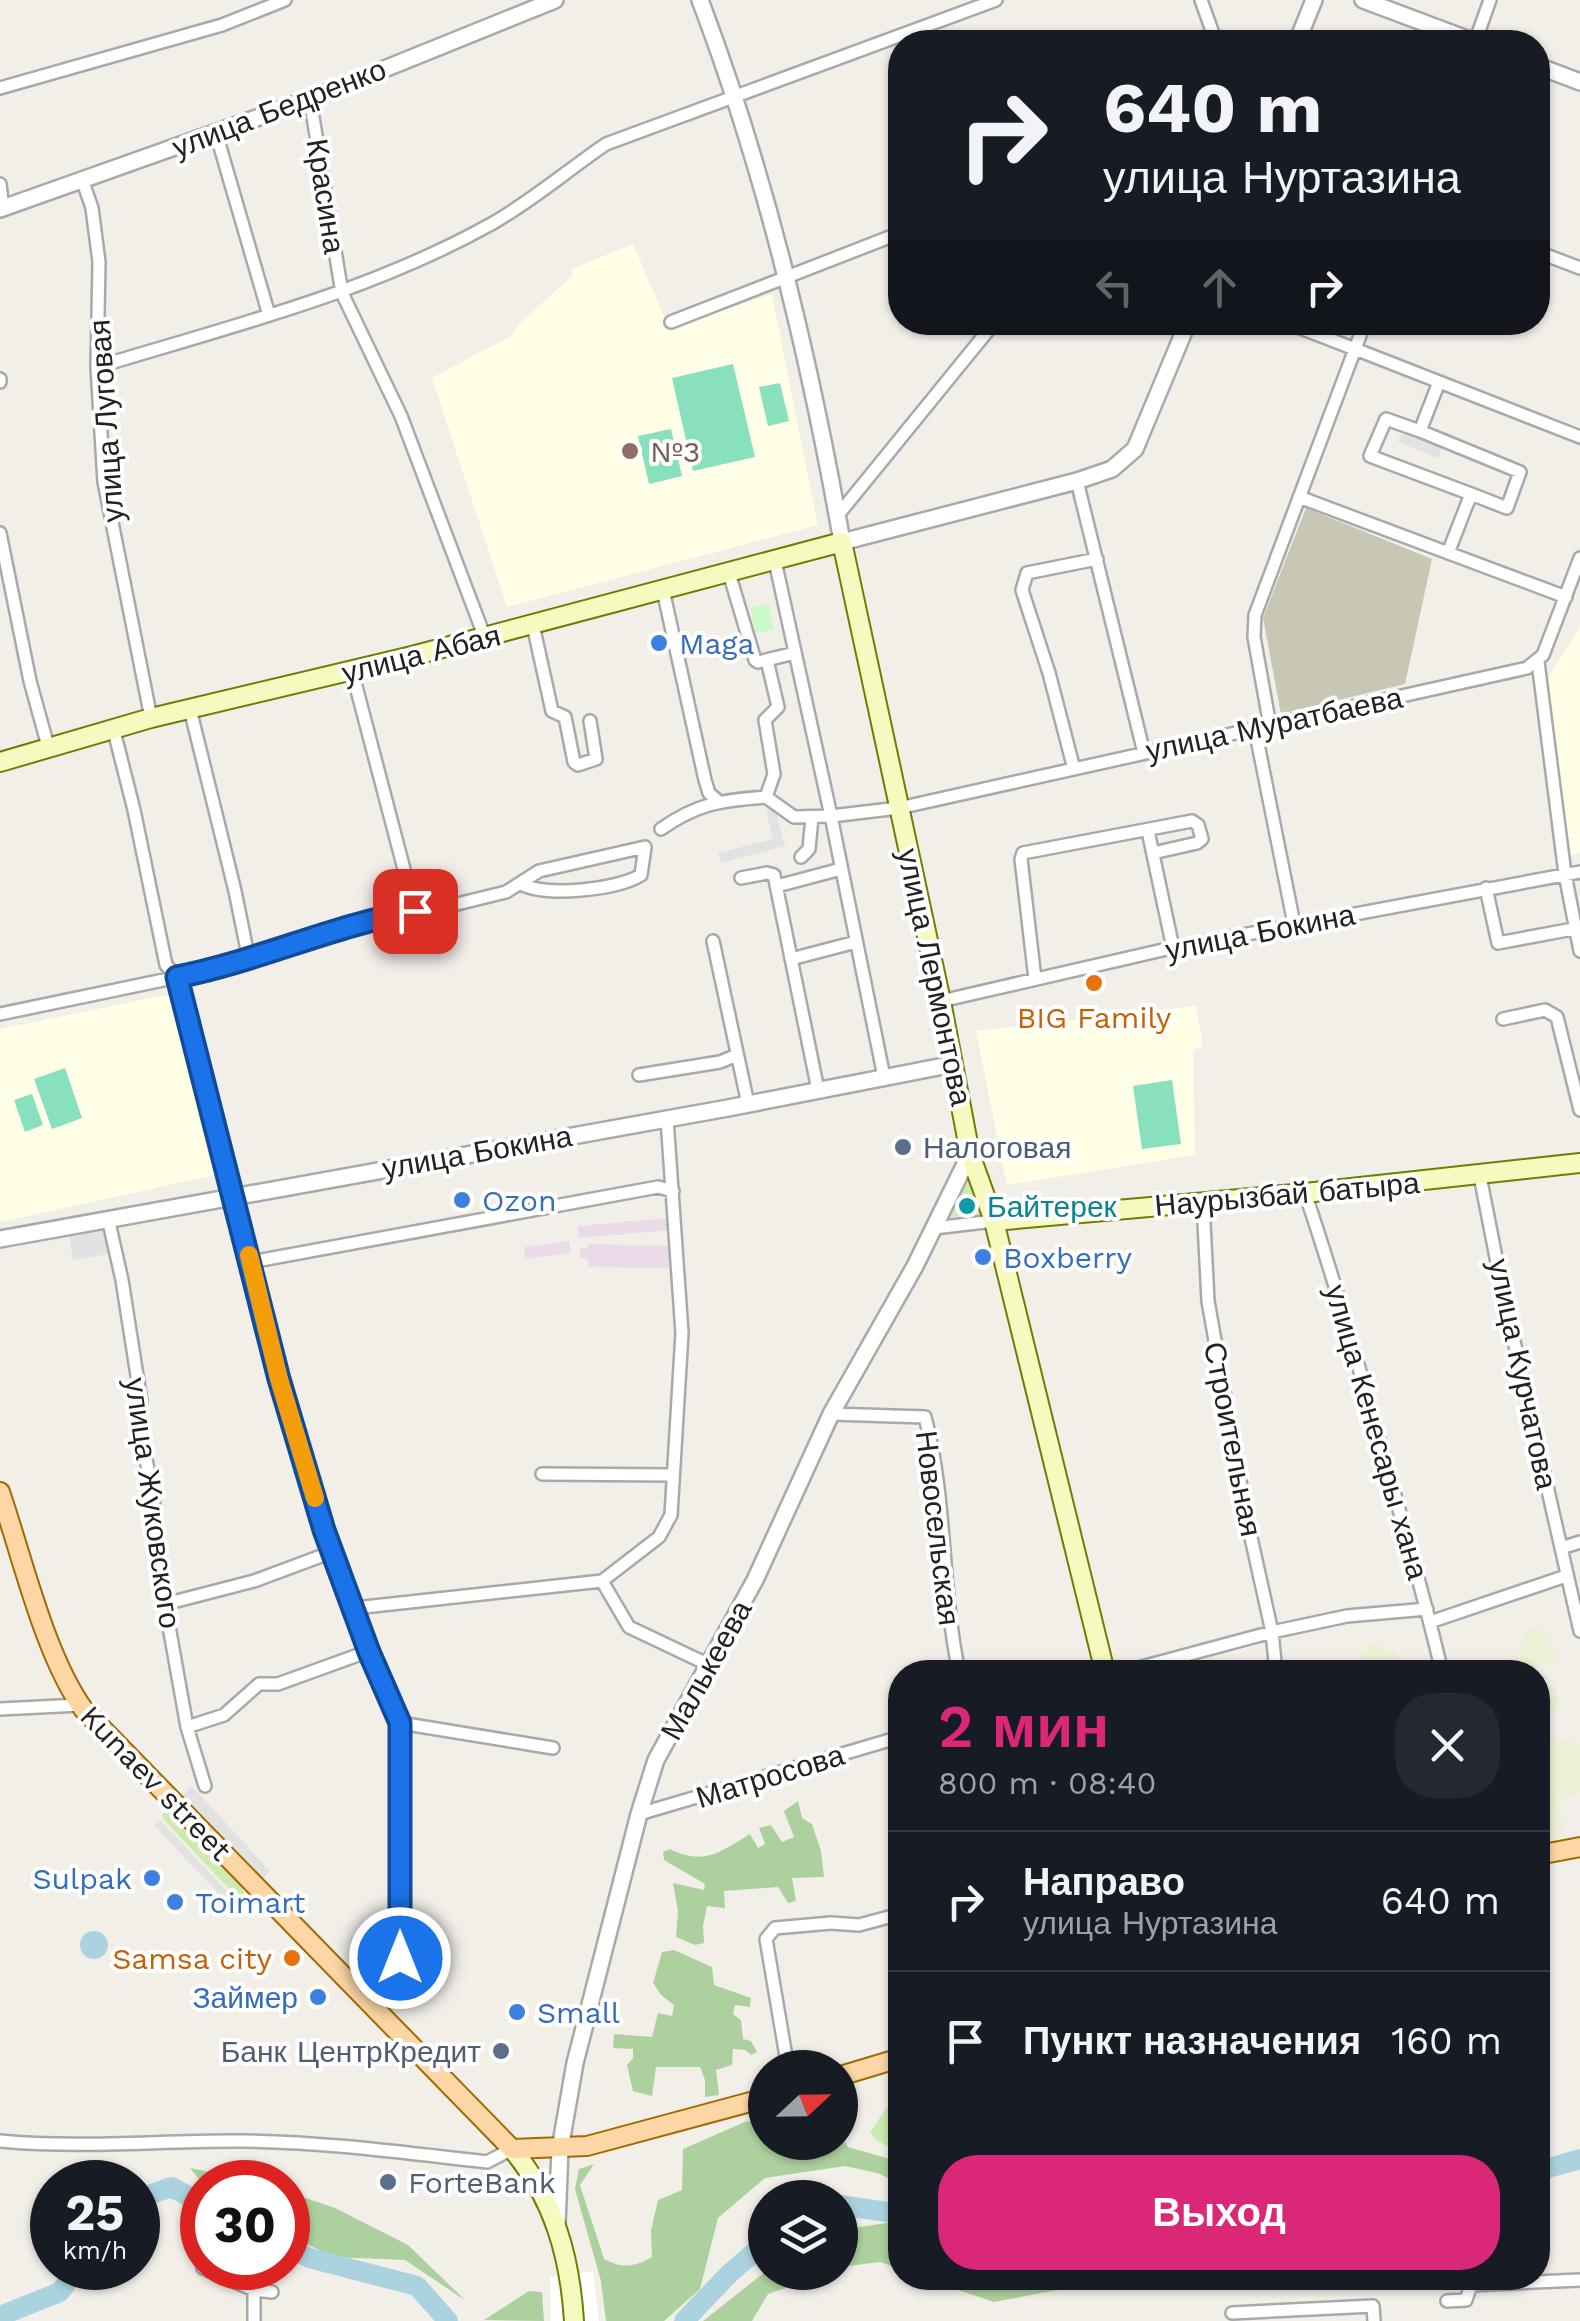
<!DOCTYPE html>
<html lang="ru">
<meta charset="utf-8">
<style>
:root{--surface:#171b24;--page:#242831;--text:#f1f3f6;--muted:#9ea1a6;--line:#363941;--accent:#db2777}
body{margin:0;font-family:"Work Sans",sans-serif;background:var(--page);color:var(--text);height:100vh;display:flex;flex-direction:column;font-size:38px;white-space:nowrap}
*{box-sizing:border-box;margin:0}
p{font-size:32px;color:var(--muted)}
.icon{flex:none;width:55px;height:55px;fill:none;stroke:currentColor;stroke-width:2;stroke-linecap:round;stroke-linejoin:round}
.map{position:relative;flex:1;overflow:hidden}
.panel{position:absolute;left:888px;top:1660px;width:662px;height:630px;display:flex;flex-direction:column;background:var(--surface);border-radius:40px;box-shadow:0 2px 8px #0004}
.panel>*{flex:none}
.guide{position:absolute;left:888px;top:30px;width:662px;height:305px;border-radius:40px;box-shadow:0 2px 8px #0004;background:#171b24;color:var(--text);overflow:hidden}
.needle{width:65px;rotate:68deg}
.controls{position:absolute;left:748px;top:2050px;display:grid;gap:20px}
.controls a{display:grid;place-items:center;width:110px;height:110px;border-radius:50%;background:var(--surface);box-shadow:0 2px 8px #0004;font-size:50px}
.speed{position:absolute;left:30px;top:2160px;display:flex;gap:20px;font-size:50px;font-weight:700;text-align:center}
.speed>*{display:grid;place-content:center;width:130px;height:130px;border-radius:50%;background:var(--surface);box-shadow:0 2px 8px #0004;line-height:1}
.speed small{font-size:25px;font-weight:400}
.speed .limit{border:15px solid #d22;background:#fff;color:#111}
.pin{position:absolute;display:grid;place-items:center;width:85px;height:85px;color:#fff;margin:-42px;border-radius:20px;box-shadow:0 5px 15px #0006}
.me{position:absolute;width:110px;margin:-55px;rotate:0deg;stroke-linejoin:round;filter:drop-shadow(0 0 8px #0008)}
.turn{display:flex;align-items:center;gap:35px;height:210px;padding:0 50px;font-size:45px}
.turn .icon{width:130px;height:130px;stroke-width:2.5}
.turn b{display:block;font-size:70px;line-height:85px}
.lanes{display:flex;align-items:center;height:95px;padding:0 50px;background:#0003;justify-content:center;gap:50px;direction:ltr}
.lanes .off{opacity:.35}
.round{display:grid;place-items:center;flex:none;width:105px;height:105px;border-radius:40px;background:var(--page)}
.summary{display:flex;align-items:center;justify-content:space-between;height:170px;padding:0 50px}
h1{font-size:60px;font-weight:600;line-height:75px;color:var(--accent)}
.primary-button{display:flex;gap:20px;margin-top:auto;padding:20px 50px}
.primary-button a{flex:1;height:115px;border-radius:40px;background:var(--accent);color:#fff;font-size:40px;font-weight:600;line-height:115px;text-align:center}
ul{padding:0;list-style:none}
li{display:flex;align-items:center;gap:30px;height:140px;padding:0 50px;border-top:2px solid var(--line)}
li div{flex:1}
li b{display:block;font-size:38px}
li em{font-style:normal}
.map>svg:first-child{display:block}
.industrial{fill:#ebdbe8}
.education{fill:#ffffe5}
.construction{fill:#c7c7b4}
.farmland{fill:#eef0d5}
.grass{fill:#cdebb0}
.forest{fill:#add19e}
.park{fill:#c8facc}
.pitch{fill:#88e0be}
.parking{fill:#e2e2e2}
.water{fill:#aad3df}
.pier{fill:#fff}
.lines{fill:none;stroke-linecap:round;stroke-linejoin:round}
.river{stroke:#aad3df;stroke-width:20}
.minor-casing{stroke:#a9a9a9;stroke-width:16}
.tertiary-casing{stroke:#a9a9a9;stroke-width:20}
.secondary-casing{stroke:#707d05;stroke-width:22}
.primary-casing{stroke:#a06b00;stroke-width:22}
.minor{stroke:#fff;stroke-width:11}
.tertiary{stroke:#fff;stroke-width:15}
.secondary{stroke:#f7fabf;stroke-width:18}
.primary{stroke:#fcd6a4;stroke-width:18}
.route-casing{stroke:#114b97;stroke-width:25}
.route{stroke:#1a73e8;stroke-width:18}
.slow{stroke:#f59e0b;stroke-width:18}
.education-dot{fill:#8d6e63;stroke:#fff;stroke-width:4}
.shop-dot{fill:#3f7fe0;stroke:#fff;stroke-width:4}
.food-dot{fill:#e8710a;stroke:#fff;stroke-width:4}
.service-dot{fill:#5c6f8a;stroke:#fff;stroke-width:4}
.culture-dot{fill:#0f9aa8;stroke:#fff;stroke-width:4}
.labels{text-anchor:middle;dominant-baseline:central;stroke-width:8;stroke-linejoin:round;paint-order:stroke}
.street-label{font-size:30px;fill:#222;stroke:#fff}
.education-label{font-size:30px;fill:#785e54;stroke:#fff;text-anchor:start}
.shop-label{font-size:30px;fill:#366cbe;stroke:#fff;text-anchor:start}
.food-label{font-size:30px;fill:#c56008;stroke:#fff}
.service-label{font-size:30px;fill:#4e5e75;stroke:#fff;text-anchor:start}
.culture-label{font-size:30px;fill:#0d838f;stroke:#fff;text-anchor:start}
</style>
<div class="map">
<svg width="1580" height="2321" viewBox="0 0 1580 2321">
<rect width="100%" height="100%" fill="#f2efe9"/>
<path class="industrial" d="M670,1218L671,1230L579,1238L578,1226Z
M569,1241L571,1253L525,1259L524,1247Z
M588,1244L673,1246V1268L588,1267V1259L580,1258V1248H587Z"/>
<path class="education" d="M633,244L669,328L772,294L818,525L507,607L432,378L511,336L519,324L572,276V269Z
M1580,627V853L1562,857L1538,693Z
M166,995L178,998L224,1173L0,1222V1029Z
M1196,1006L1203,1046L1193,1050L1195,1155L1007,1185L976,1031Z"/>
<path class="construction" d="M1306,508L1432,559L1405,684L1281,714L1263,618Z"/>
<path class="farmland" d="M1525,1629L1543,1630L1558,1660L1535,1665L1536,1672H1497L1516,1666Z
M1372,1642L1395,1653L1398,1672H1327L1344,1663L1361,1667L1362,1650Z
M1538,1680L1556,1689L1561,1707L1538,1719Z
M1538,1735L1580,1743V1792L1559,1799L1566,1840L1538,1845Z"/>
<path class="grass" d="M972,1175L983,1214L949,1217Z
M166,1810L174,1814L242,1885L244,1895L234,1894L165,1821L162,1815Z
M887,2107H894L900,2117V2153L876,2140L870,2132Z"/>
<path class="forest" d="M798,1801L802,1818L812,1824L821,1851L824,1877L792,1878L796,1901L788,1903L778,1887L724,1891L725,1908L707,1906L703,1926L704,1943L695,1945L676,1937L678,1911L673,1883L704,1890L705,1884L664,1860L663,1852L670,1849C704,1866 720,1852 750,1834L758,1848L765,1844L759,1828L771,1825L782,1842L794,1837L784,1811Z
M674,1950L712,1967L714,1985L751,1998L750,2007L735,2005L733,2014L741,2020L743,2039L751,2041L757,2052L751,2055L745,2050L733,2049L732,2065L716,2070L719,2095L705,2097V2080L700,2067H656L652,2096L633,2091L627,2065L633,2058V2049L613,2048L614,2034L652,2037L658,2013L672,2016L674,2005L661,1995L653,1983L662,1952Z
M747,2121L765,2128V2142H840V2132L848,2147L900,2162V2183L877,2173L845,2166L765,2178L718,2218L700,2289L664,2321H606L601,2281L575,2189L579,2169L594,2164L580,2185L604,2259C623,2269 634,2267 652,2257L651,2231L658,2200L682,2190L683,2149Z
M190,2168L259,2182L202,2183Z
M288,2192L335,2208L408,2245L466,2301L405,2260L332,2257L288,2234Z
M893,2222L900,2225V2269L880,2262L840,2267V2230Z
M765,2272L828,2273L768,2294L752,2321H703Z
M923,2278H1085L1057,2290L994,2302Z
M529,2291L542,2292L544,2321L484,2320Z"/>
<path class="park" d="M768,604L774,629L756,633L750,608Z"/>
<path class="pitch" d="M733,364L755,457L693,471L672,378Z
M780,383L789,421L768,426L759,387Z
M671,429L682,476L649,484L638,436Z
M65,1068L82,1118L52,1129L34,1079Z
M1172,1080L1181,1144L1142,1149L1133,1086Z
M32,1094L43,1125L25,1132L14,1100Z"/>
<path class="parking" d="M1404,429L1443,445L1438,458L1398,442Z
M775,809L785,846L721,863L718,853L773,839L766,811Z
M105,1229L109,1254L73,1260L69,1235Z
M192,1786L270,1871L262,1880L181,1796Z
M161,1821L236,1901L230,1906L154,1825Z"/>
<path class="water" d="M80 1945a14 14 0 1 1 28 0a14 14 0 1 1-28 0Z"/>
<path class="pier" d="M593,2271L599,2321H551L550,2277Z"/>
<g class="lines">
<path class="river" d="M1538,2171L1580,2159
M138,2199L171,2187L202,2203
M840,2205L900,2214
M288,2247L309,2258L417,2286L448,2321
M0,2316L60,2292L78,2268
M684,2321L730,2273L765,2243"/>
<g class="minor-casing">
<path id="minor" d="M1201,0L1216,42
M1475,42L1490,0
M0,88L222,25L285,0
M310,99L342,293L401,416L485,638
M216,133L269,315
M83,182L92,208L99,262L97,367L104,482L151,718
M0,184L3,209
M1538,252L1580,268
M671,322L900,233
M1365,322L1355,349L1580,437
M97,367C232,326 370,292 493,223C533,200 568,170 606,144L996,0
M0,379V382
M1439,382L1420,431L1520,472L1507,508L1471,494L1448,553
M1420,431L1386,419L1370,456L1471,494
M1077,481L1144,753
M1299,497L1566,597
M838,515L995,322
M0,533L30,681L49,750
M775,561L831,816L899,808L1527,668L1543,655L1580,558
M729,573L755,660L758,662L795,653
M663,590L705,780L709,793L718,801
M533,625L552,711L565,717L574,762L578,765L596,759L590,721
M1538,662L1565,874L1580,951
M352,671L415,911
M190,709L235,891L249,960
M1270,726L1254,637L1255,615L1355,349L1285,322
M1255,729L1294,924
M114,731L134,810L166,965L177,977L279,1379L324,1530L369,1651L400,1723L401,1957L361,1994
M1074,769L1049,673L1022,590L1027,573L1097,559
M766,797L774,774L765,720L778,707L767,660
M661,829C698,803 723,800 766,797L794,817L831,816L884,1077
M1148,831L1173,948
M801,857L809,849L812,817
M741,878L767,873L774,875L818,1090
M777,886L841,869
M1486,888L1498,943L1573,929
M713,941L748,1104
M791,959L856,942
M1035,979L1021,859L1023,853L1192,821L1198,825L1202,839L1197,843L1153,853
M941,1001L1167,949L1580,872
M0,1014L226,967L385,916L453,905L506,892L539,871L645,847L641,875C616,890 547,897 521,884
M1503,1019L1545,1010L1557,1017L1580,1110
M639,1075L720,1062L737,1055
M1480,1176L1503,1293L1580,1631
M1305,1193C1333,1275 1357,1359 1380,1443C1402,1519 1424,1595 1442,1672
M1203,1203L1208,1301L1246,1515L1272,1632L1276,1672
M108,1218L122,1280L141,1401L140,1432L152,1488L165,1604L187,1727L205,1786
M934,1228L994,1221
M251,1262L658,1187L673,1191
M831,1414L925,1417C947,1500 941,1588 959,1672
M542,1474L673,1475
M1561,1548L1580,1542
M602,1581L659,1537L671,1515L682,1333L667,1119
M165,1604L254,1581L332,1552
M355,1608L602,1581L629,1627L707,1664
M1430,1622L1566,1576
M1123,1672L1272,1632L1347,1616L1427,1609
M0,1709L80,1705
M400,1723L553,1748
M187,1727L224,1715L259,1684H278L369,1651
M639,1814L900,1737
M788,2068L766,1939L775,1928L831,1923L859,1925L900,1914
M0,2141C81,2149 163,2140 244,2141C326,2142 406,2153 487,2162L512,2149
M203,2268L254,2290V2321
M254,2290L272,2292
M1447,2301L1466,2300L1471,2285L1580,2280
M1232,2313L1373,2306L1374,2321"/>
</g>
<g class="tertiary-casing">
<path id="tertiary" d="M700,0C766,174 810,359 842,542L1077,481L1112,469L1135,449L1188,322
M1363,0L1475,42
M1297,42L1314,0
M1538,66L1580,82
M0,209L310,99L555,0
M0,1239L728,1108L954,1064
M557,2225L560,2149L575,2063L639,1814L656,1760L755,1580L831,1414L915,1266L970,1154"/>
</g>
<g class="secondary-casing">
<path id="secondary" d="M0,762L151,718L412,656L842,542L941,1001L970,1154L994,1221L1105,1672
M994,1221L1305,1193L1580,1163
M512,2149C554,2199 570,2257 574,2321"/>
</g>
<g class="primary-casing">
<path id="primary" d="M0,1492C22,1556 45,1657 84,1710L512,2149L587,2146L765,2098
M1538,1855L1580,1847
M840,2076L900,2058"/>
</g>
<use href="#minor" class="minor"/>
<use href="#tertiary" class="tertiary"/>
<use href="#secondary" class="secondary"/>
<use href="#primary" class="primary"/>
</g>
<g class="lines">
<g class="route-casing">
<path id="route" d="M400,1958V1723L369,1652L324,1530L279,1379L177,977C258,961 334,925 415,911"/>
</g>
<use href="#route" class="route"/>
<path class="slow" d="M249,1255L279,1379L315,1498"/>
</g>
<circle class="education-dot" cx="630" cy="451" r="10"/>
<g class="shop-dot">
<circle cx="659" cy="643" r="10"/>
<circle cx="462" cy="1200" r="10"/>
<circle cx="983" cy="1257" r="10"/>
<circle cx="152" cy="1878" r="10"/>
<circle cx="175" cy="1902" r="10"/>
<circle cx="318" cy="1997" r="10"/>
<circle cx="517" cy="2012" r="10"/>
</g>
<g class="food-dot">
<circle cx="1094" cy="983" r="10"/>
<circle cx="292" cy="1958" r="10"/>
</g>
<g class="service-dot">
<circle cx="903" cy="1147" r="10"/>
<circle cx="501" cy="2051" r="10"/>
<circle cx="388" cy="2182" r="10"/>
</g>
<circle class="culture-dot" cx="967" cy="1206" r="10"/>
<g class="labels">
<g class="street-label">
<text transform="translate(279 108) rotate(-21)">улица Бедренко</text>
<text transform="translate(326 196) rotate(81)">Красина</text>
<text transform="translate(106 421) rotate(-94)">улица Луговая</text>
<text transform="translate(421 654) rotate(-14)">улица Абая</text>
<text transform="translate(1274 724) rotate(-12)">улица Муратбаева</text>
<text transform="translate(1260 932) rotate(-11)">улица Бокина</text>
<text transform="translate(935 977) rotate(78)">улица Лермонтова</text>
<text transform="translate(477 1152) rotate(-10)">улица Бокина</text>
<text transform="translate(1287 1194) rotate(-5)">Наурызбай батыра</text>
<text transform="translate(1523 1374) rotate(78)">улица Курчатова</text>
<text transform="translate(1377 1432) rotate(74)">улица Кенесары хана</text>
<text transform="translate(1233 1439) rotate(79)">Строительная</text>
<text transform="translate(153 1503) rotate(82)">улица Жуковского</text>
<text transform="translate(938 1528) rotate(83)">Новосельская</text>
<text transform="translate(706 1670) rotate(-61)">Малькеева</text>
<text transform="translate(770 1776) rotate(-17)">Матросова</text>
<text transform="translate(156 1783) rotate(46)">Kunaev street</text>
</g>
<g class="education-label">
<text x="650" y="451">№3</text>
</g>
<g class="shop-label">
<text x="679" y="643">Maga</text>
<text x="482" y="1200">Ozon</text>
<text x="1003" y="1257">Boxberry</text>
<text x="132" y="1878" text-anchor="end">Sulpak</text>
<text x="195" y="1902">Toimart</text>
<text x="298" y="1997" text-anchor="end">Займер</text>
<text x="537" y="2012">Small</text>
</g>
<g class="food-label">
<text x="1094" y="1017">BIG Family</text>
<text x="272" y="1958" text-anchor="end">Samsa city</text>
</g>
<g class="service-label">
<text x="923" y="1147">Налоговая</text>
<text x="481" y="2051" text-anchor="end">Банк ЦентрКредит</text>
<text x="408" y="2182">ForteBank</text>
</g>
<g class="culture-label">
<text x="987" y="1206">Байтерек</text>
</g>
</g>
</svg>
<div class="controls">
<a><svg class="needle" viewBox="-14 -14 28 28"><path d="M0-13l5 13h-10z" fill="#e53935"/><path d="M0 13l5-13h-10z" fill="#9ea1a6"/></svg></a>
<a><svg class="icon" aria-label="layers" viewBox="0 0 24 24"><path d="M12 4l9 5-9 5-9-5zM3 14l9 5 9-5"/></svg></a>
</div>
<div class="speed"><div>25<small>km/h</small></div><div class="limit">30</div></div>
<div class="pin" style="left:415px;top:911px;background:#d93025"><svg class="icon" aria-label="arrive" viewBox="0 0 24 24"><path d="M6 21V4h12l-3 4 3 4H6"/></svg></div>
<svg class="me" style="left:400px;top:1958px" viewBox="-20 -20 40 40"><circle r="17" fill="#1a73e8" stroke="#fff" stroke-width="3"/><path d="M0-11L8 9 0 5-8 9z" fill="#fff"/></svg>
<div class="guide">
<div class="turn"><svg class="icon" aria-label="right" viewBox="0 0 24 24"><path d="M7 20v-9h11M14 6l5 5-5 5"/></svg><div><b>640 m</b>улица Нуртазина</div></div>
<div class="lanes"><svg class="icon off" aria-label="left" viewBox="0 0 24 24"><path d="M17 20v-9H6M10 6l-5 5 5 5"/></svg><svg class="icon off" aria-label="ahead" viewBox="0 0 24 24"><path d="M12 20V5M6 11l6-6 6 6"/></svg><svg class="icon" aria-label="right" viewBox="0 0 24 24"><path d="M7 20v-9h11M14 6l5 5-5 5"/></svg></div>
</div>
<section class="panel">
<div class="summary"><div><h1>2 мин</h1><p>800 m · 08:40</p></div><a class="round"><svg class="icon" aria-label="close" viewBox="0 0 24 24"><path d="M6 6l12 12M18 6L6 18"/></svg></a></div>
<ul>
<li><svg class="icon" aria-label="right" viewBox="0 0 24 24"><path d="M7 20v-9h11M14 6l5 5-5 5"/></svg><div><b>Направо</b><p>улица Нуртазина</p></div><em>640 m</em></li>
<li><svg class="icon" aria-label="arrive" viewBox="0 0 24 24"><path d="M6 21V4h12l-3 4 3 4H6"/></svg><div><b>Пункт назначения</b></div><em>160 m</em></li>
</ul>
<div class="primary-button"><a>Выход</a></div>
</section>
</div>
